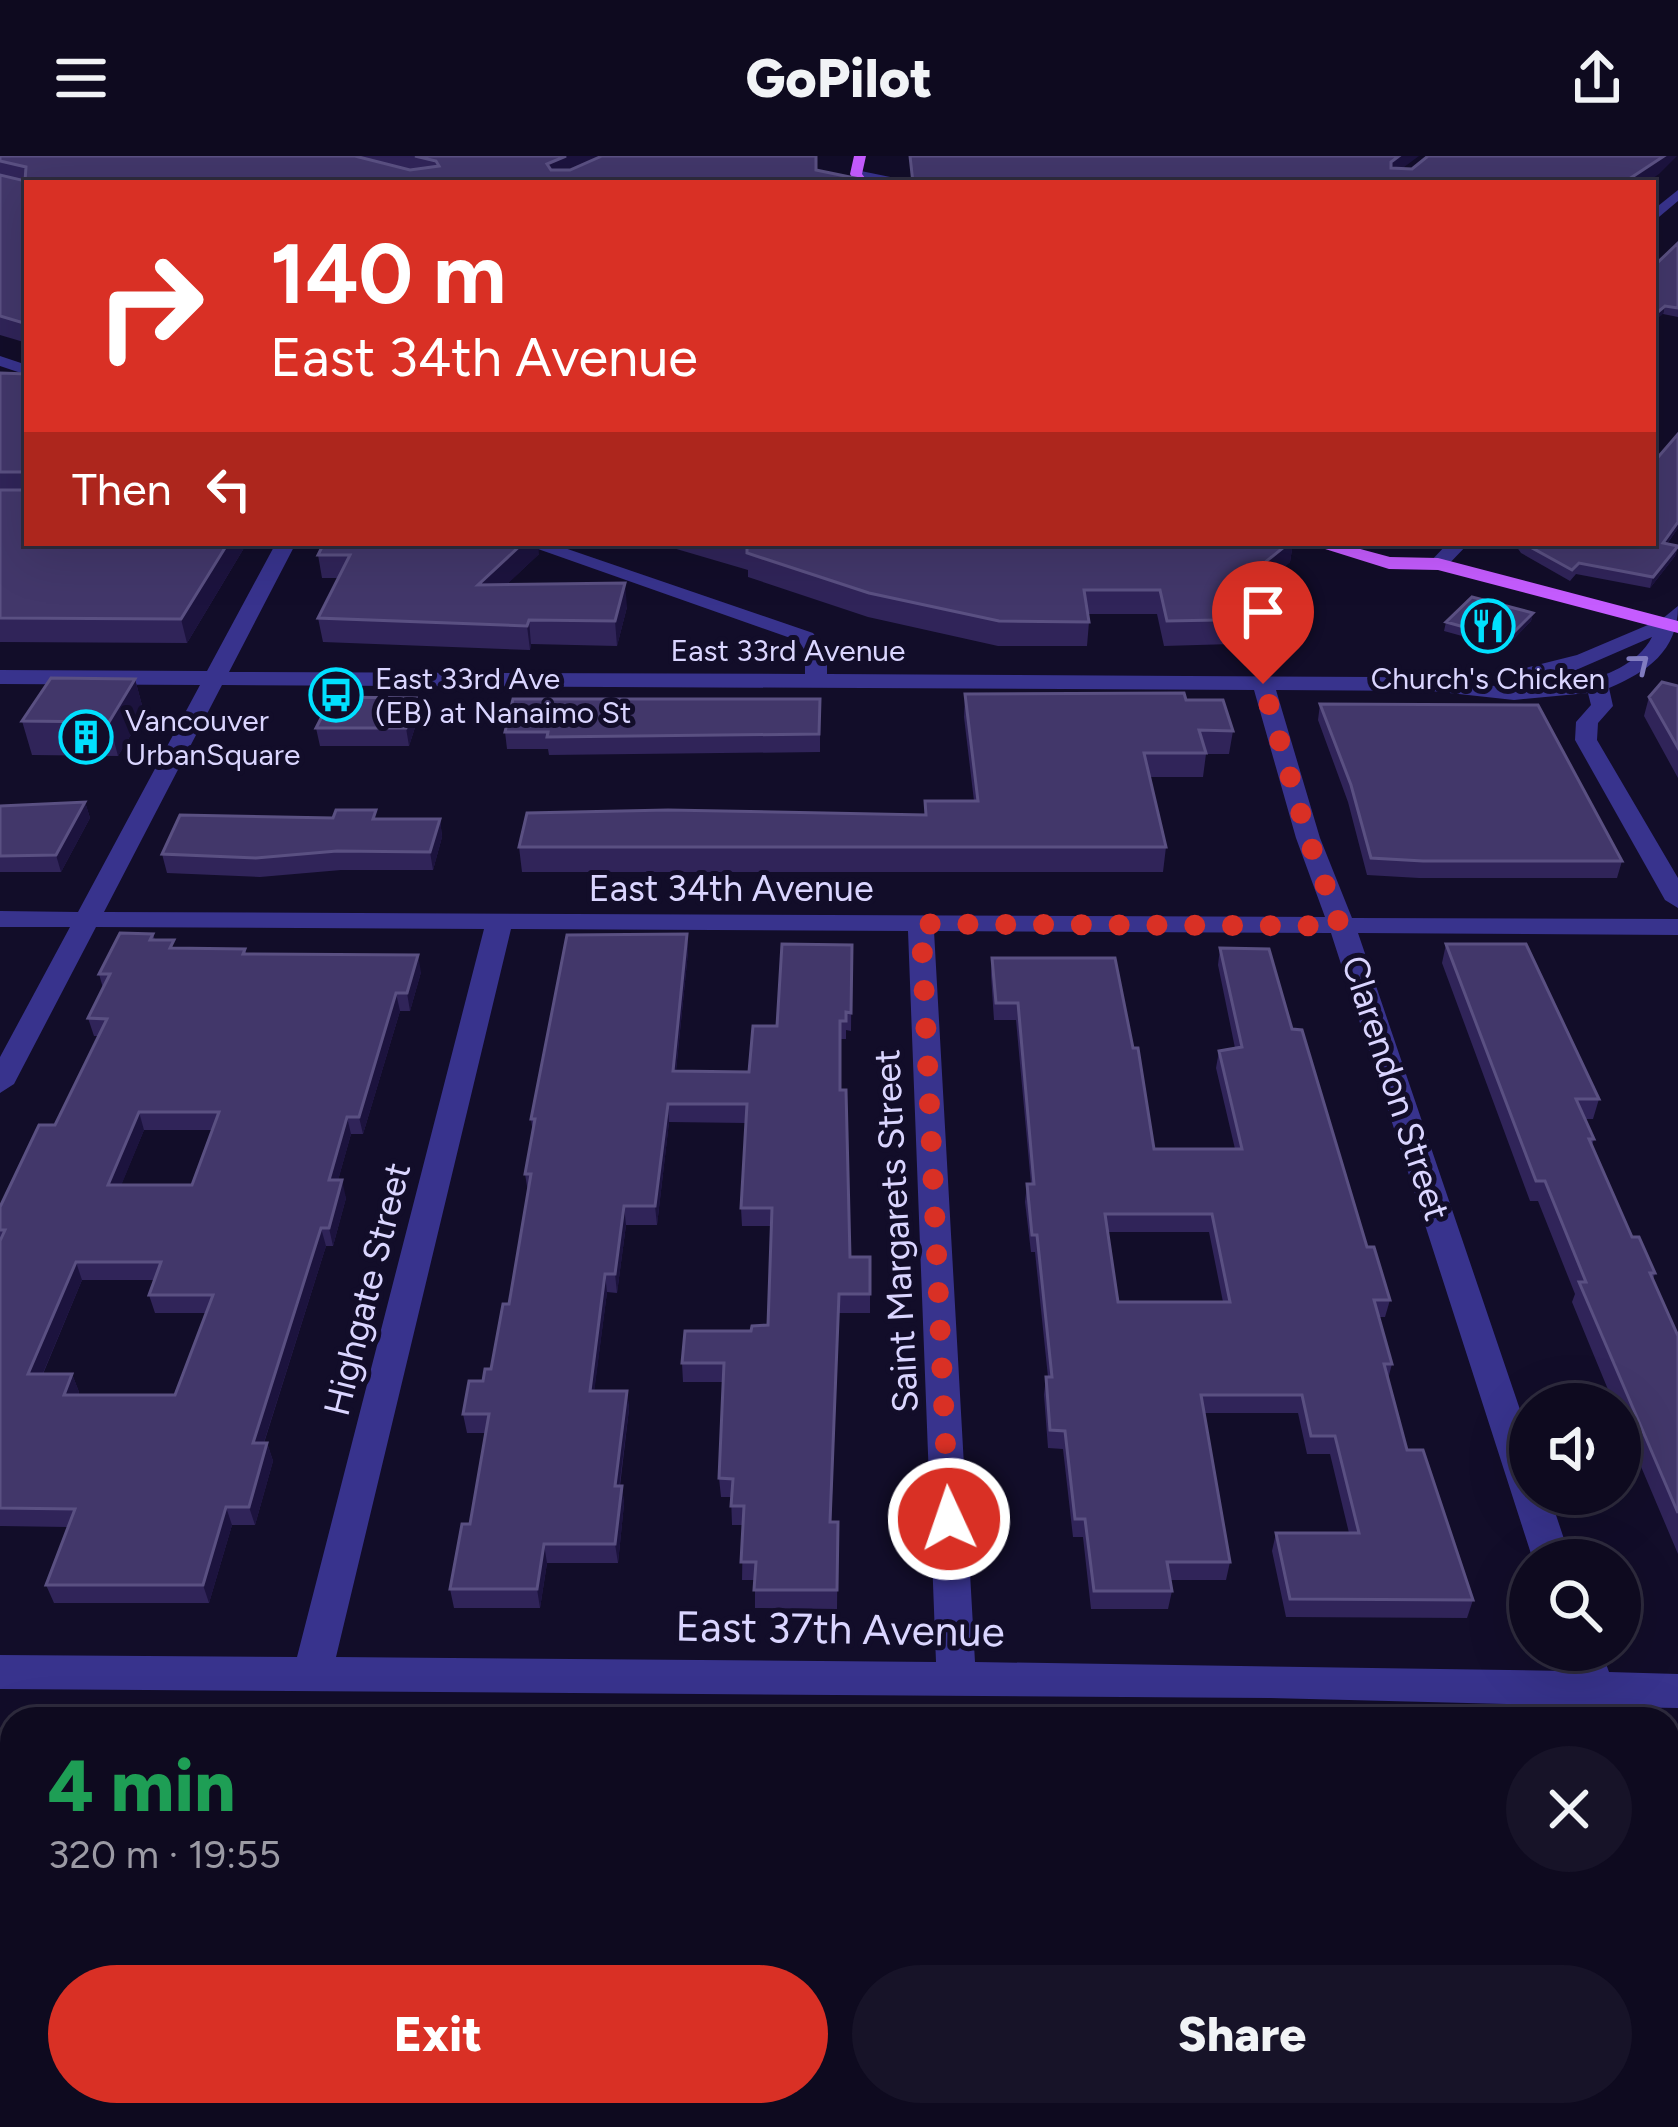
<!DOCTYPE html>
<meta charset="utf-8">
<style>
:root{--surface:#0e0a1f;--page:#171328;--text:#f1f3f6;--muted:#9b9aa4;--line:#2e2b3d;--accent:#d93025}
body{margin:0;font-family:Figtree,sans-serif;background:var(--page);color:var(--text);height:100vh;display:flex;flex-direction:column;font-size:45px;white-space:nowrap}
*{box-sizing:border-box;margin:0}
p{font-size:39px;color:var(--muted)}
.icon{flex:none;width:66px;height:66px;fill:none;stroke:currentColor;stroke-width:2;stroke-linecap:round;stroke-linejoin:round}
.map{position:relative;flex:1;overflow:hidden}
.details{position:absolute;left:0px;top:1551px;width:1680px;height:420px;display:flex;flex-direction:column;background:var(--surface);border-radius:36px 36px 0 0;box-shadow:0 12px 48px #0002,0 0 0 3px var(--line)}
.details>*{flex:none}
.guide{position:absolute;left:24px;top:24px;width:1632px;height:366px;border-radius:0px;box-shadow:0 12px 48px #0002,0 0 0 3px var(--line);background:#d93025;color:#fff;overflow:hidden}
.buttons{position:absolute;left:1509px;top:1227px;display:grid;gap:24px}
.buttons a{display:grid;place-items:center;width:132px;height:132px;border-radius:50%;background:var(--surface);box-shadow:0 12px 48px #0002,0 0 0 3px var(--line);font-size:60px}
.pin{position:absolute;display:grid;place-items:center;width:102px;height:102px;color:#fff;margin:-123px -51px;border-radius:50% 50% 50% 0;rotate:-45deg;box-shadow:0 0 12px #0007}
.pin .icon{rotate:45deg}
.me{position:absolute;width:132px;margin:-66px;rotate:357deg;stroke-linejoin:round;filter:drop-shadow(0 0 9px #0008)}
.turn{display:flex;align-items:center;gap:42px;height:252px;padding:0 48px;font-size:54px}
.turn .icon{width:156px;height:156px;stroke-width:2.5}
.turn b{display:block;font-size:84px;line-height:102px}
.then{display:flex;align-items:center;height:114px;padding:0 48px;background:#0003;gap:24px;font-size:45px}
.round{display:grid;place-items:center;flex:none;width:126px;height:126px;border-radius:63px;background:var(--page)}
.head{display:flex;align-items:center;justify-content:space-between;height:204px;padding:0 48px}
h1{font-size:72px;font-weight:800;line-height:90px;color:#1e9e55}
.primary-button{display:flex;gap:24px;margin-top:auto;padding:24px 48px}
.primary-button a{flex:1;height:138px;border-radius:72px;background:var(--accent);color:#fff;font-size:48px;font-weight:800;line-height:138px;text-align:center}
.primary-button a+a{background:var(--page);color:var(--text)}
header{display:flex;justify-content:space-between;align-items:center;height:156px;padding:0 48px;background:var(--surface);font-size:54px;font-weight:800}
.map>svg:first-child{display:block}
.green{fill:#0f3333}
.lines{fill:none;stroke-linecap:round;stroke-linejoin:round}
.minor{fill:#38338d;fill-rule:evenodd}
.major{fill:#c55cff;fill-rule:evenodd}
.wall{fill:#302459;fill-rule:evenodd}
.shaded-wall{fill:#1c133e}
.building{fill:#42376a;stroke:#5a5082;stroke-width:3;fill-rule:evenodd}
.oneway{stroke:#817cc0}
.route{stroke:#d93025;stroke-width:21;stroke-dasharray:0 37.8}
.labels{text-anchor:middle;dominant-baseline:central;stroke-width:10;stroke-linejoin:round;paint-order:stroke}
.far-street-label{font-size:30px;fill:#dad5ff;stroke:#120d29}
.far-poi-label{font-size:30px;fill:#dad5ff;stroke:#120d29;text-anchor:start}
.street-label{font-size:36px;fill:#dad5ff;stroke:#120d29}
.near-street-label{font-size:42px;fill:#dad5ff;stroke:#120d29}
</style>
<header><svg class="icon" aria-label="menu" viewBox="0 0 24 24"><path d="M4 6h16M4 12h16M4 18h16"/></svg>GoPilot<svg class="icon" aria-label="share" viewBox="0 0 24 24"><path d="M12 15V3M7 8l5-5 5 5M5 13v7h14v-7"/></svg></header>
<div class="map">
<svg width="1678" height="1971" viewBox="0 0 1678 1971">
<rect width="100%" height="100%" fill="#120d29"/>
<path class="green" d="M672,1959H1156L1158,1971H672Z"/>
<g class="lines">
<path class="minor" d="M856,14L905,24L907,27L851,21Z
M1678,34V45L1653,66V54Z
M0,200L27,209V219L0,210Z
M276,387H296L229,516L805,518V495L799,485L521,387H550L813,477L827,495V518C1010,519 1193,520 1376,521C1442,521 1510,539 1576,527C1605,521 1638,508 1652,481L1576,514L1525,522V512L1577,499L1662,463L1678,450C1678,495 1647,516 1609,532L1613,550L1598,567L1597,584L1678,722V752L1665,744L1575,584L1576,566L1591,549L1588,537L1514,544L1431,535L1276,534L1320,682L1352,762L1678,763V779L1358,777L1530,1283V1338H1549L1571,1404H1533L1331,777L934,775L975,1506L1569,1515L1563,1494H1601L1609,1516L1678,1518V1552L1621,1551L1625,1563H1585L1581,1550L1268,1542L0,1533V1499L297,1501L484,773L96,771L14,928L0,937V901L70,771H0V755L78,756L200,529L0,528V514L207,515ZM222,529L1254,534L1296,682L1325,761L104,756ZM511,773L908,775L936,1506L336,1501Z
M1448,387H1469L1445,412H1431L1428,408Z
M1668,1734L1678,1738V1807L1668,1803Z"/>
<path class="major" d="M854,0H866L862,18L869,27H855L850,18Z
M1306,387H1338L1390,401L1438,402L1678,465V477L1438,414L1389,413Z"/>
</g>
<path class="wall" d="M0,0H816L27,27V187L0,179Z
M1678,87V161L1663,158Z
M0,217L27,218V387H247L187,487L0,486Z
M1678,372L1667,388L1678,390L1675,400L1650,432L1576,418L1570,425L1521,397L1514,387H1653Z
M656,387H1293L1290,406L1259,432L1269,463L1265,487L1164,490L1157,458H1088L1089,466L1087,490H998L868,461L748,421V414Z
M539,398L506,429L627,451L617,490L531,488L530,494L323,486L318,462L338,422H322L318,399Z
M1533,457L1531,465L1505,492L1444,475L1446,466Z
M135,523L144,557L118,600L32,599L22,565Z
M1678,530V622L1644,560L1649,541Z
M965,538L1186,544L1233,575L1229,598H1206L1203,621H1150L1166,691L1163,716H522L519,691L925,659V645H974L964,561Z
M416,542L419,559L409,590H320L316,572Z
M820,543V596L549,599L548,593H507L505,576Z
M1320,548L1622,705L1617,722H1419L1367,719L1348,646L1318,564Z
M85,646L90,662L61,716H0V650Z
M377,663H440L442,681L433,714H341L260,721L167,717L162,698Z
M153,778L155,784L176,792L245,793L246,798L421,816L410,855H400L363,978H351L338,1024L346,1042L333,1090H326L264,1287H267L273,1305L255,1369H232L209,1447H54L46,1429L68,1371L0,1370V1051L55,969L98,880H94L88,862L103,832L99,818ZM144,974H212L192,1029H121ZM82,1124H155L149,1139L155,1157H206L175,1239H78L79,1236L72,1218H43Z
M687,778L688,796L676,915L749,916L777,870L852,789L851,875L846,874V883H840V934L850,1101H870V1157H839L831,1366H838L837,1453L755,1452V1424H742L743,1369H732L731,1341H721L719,1322L723,1226H683L682,1207L768,1169L772,1070H742L741,1052L746,967L669,966L657,1069H626L617,1137L607,1136L594,1235H627L629,1253L620,1330H622L624,1348L618,1407H547L540,1452H454L450,1433L470,1368L486,1277H467L463,1258L491,1213L509,1148L528,1036L525,1018L533,978L531,963Z
M1446,788L1599,943L1593,963H1585L1594,983L1592,989L1632,1081L1655,1117L1653,1124L1678,1180V1398L1620,1261V1248H1614L1590,1190L1572,1146L1575,1138L1538,1045H1530L1442,807Z
M1220,792L1292,873L1367,1091L1390,1144L1385,1161H1379L1392,1208L1388,1223L1407,1294L1473,1444L1467,1462L1286,1461L1272,1395L1276,1377H1349L1330,1298H1307L1298,1257H1204L1230,1406L1226,1424H1170L1172,1435L1168,1453H1091L1083,1381H1073L1063,1293L1048,1292L1044,1239L1046,1221H1048L1035,1096H1031L1025,1046L1027,1028H1031L1016,864H994L991,819L992,802L1154,993H1235L1216,912L1219,895L1235,892L1218,809ZM1107,1076H1209L1223,1146H1118Z
M0,1638H12V1794H0Z
M1466,1959H1603L1606,1971H1444L1446,1967H1468Z"/>
<path class="shaded-wall" d="M566,0H604L549,26L547,8Z
M1399,0H1419L1388,23L1391,6Z
M1664,0H1677L1659,18L1646,27H1623Z
M1665,150L1663,158L1653,166V160Z
M1678,366V372L1660,397L1663,387Z
M228,387H247L187,487L181,463Z
M523,387H538L539,398L481,453L478,429Z
M1289,387H1293L1290,406L1250,439L1253,416Z
M1678,390L1675,400L1650,432L1653,421Z
M625,427L627,451L617,490L615,465Z
M1533,457L1531,465L1505,492L1507,483Z
M529,464L531,488L530,494L527,470Z
M135,523L144,557L118,600L109,566Z
M416,542L419,559L409,590L406,572Z
M85,646L90,662L61,716L56,699Z
M440,663L442,681L433,714L430,696Z
M687,778L688,796L674,934L673,915Z
M418,799L421,816L410,855L407,837Z
M396,837L400,855L363,978L359,961Z
M668,948L669,966L657,1069L655,1050Z
M139,956L144,974L114,1047L108,1029Z
M347,961L351,978L333,1042L329,1024Z
M342,1024L346,1042L333,1090L329,1072Z
M624,1050L626,1069L617,1137L615,1118Z
M321,1072L326,1090L258,1305L253,1287Z
M76,1106L82,1124L35,1236L28,1218Z
M605,1118L607,1136L592,1253L590,1235Z
M72,1218L79,1236L71,1258L64,1239Z
M627,1235L629,1253L617,1348L615,1330Z
M267,1287L273,1305L255,1369L249,1351Z
M622,1330L624,1348L618,1407L615,1388Z
M226,1351L232,1369L209,1447L203,1429Z
M544,1388L547,1407L540,1452L537,1433Z
M439,1959H451L449,1971H437Z"/>
<path class="building" d="M0,0H355L410,14L439,10L436,5L415,0H566L547,8L551,14H570L602,0H816V14L879,27H27V168L0,160V19L25,25L26,11L0,5Z
M910,0H1399L1391,6V12L1412,13L1428,0H1664L1623,27H913Z
M1678,87V152L1665,150L1653,160V111Z
M0,217L27,218V387H228L181,463L0,462V334H24V316H0Z
M1678,278V366L1663,387L1678,390L1653,421L1579,407L1572,414L1523,387H1653V307Z
M324,387H523L478,429L625,427L615,465L529,464L527,470L318,462L350,399H318Z
M736,387H1289L1253,416L1269,463L1167,465L1160,434H1084L1089,466L999,465L869,437L747,397V390Z
M1472,441L1533,457L1507,483L1446,466Z
M51,522L135,523L109,566L22,565Z
M1662,526L1678,530V592L1649,541Z
M1184,537L1186,544H1223L1233,575L1199,574L1206,597H1144L1166,691H519L527,657L668,654L926,659L925,645H978L965,538Z
M332,541L416,542L406,572H316Z
M513,543H820L819,578L547,581L548,576H505Z
M1320,548L1538,549L1622,705H1423L1371,702L1351,629Z
M85,646L56,699L0,700V650Z
M336,654H376L373,663H440L430,696L337,695L256,702L162,698L180,659L333,662Z
M120,777L153,778L150,784H174L170,792L245,793L243,798L418,799L407,837H396L359,961H347L329,1024H342L329,1072H321L253,1287H267L249,1351H226L203,1429H46L75,1353L0,1352V1085L5,1074H0V1051L39,969H55L107,863L88,862L110,818H99ZM139,956H219L192,1029H108ZM76,1106H161L149,1139H213L175,1239H64L72,1218H28Z
M687,778L673,915L749,916L753,870H777L782,788L852,789L851,857L846,856V865H840V934H846L850,1101H870V1138H839L830,1366H838L837,1434H754L756,1406H741L744,1350H731L733,1323L719,1322L724,1207H682L685,1175H751L752,1170L768,1169L772,1052H741L747,948H668L655,1050H624L615,1118H605L590,1235H627L615,1330H622L615,1388H544L537,1433H450L462,1368H470L489,1258H463L469,1225H483L485,1213H491L503,1148H509L531,1018H525L535,963H531L567,779Z
M1446,788H1526L1599,943H1576L1594,983H1589L1632,1081H1639L1655,1117H1650L1678,1180V1357L1579,1126H1586L1545,1025H1536Z
M1220,792L1269,793L1292,873L1302,874L1367,1091H1374L1390,1144H1374L1392,1208H1384L1407,1294H1423L1473,1444L1290,1443L1276,1377H1359L1335,1280H1311L1302,1239H1201L1230,1406H1167L1172,1435H1094L1085,1363H1075L1065,1275L1050,1274L1046,1221H1052L1037,1079H1032L1027,1028H1034L1018,847H996L992,802H1115L1133,892H1138L1154,993H1242L1219,895L1242,891ZM1105,1058H1212L1230,1146H1118Z
M0,1638H12V1766H0Z
M12,1894V1959H439L437,1971H0V1932Z
M1479,1959H1603L1606,1971H1447L1446,1967H1481Z"/>
<defs><path id="oneway-chevron" d="M-2-3.5L2.5 0L-2 3.5" fill="none" stroke-width="1.6" stroke-linecap="round" stroke-linejoin="round" transform="scale(3)"/></defs>
<use class="oneway" href="#oneway-chevron" transform="translate(1640 507) rotate(-39)"/>
<g class="lines">
<path class="route" d="M949,1363L921,768L1340,770L1308,682L1263,528"/>
</g>
<defs>
<g id="restaurant-ring" transform="scale(2.7)"><circle r="9.5" fill="#120d29" stroke="#01e0ff" stroke-width="1.5"/><path d="M-5-6h1v4h1v-4h1v4h1v-4h1v5L-1.5 .5V6h-2V.5L-5-1ZM5-6V6H3V1.5H1.5Q1.5-4 5-6Z" fill="#01e0ff"/></g>
<g id="bus-ring" transform="scale(2.7)"><circle r="9.5" fill="#120d29" stroke="#01e0ff" stroke-width="1.5"/><path d="M-5-6H5V4H4V6H2V4H-2V6H-4V4H-5ZM-3.5-4V0h7V-4ZM-3.5 1.2v1.5H-2V1.2ZM2 1.2v1.5H3.5V1.2Z" fill="#01e0ff"/></g>
<g id="building-ring" transform="scale(2.7)"><circle r="9.5" fill="#120d29" stroke="#01e0ff" stroke-width="1.5"/><path d="M-4-6H4V6H1V3H-1V6H-4ZM-2.5-4.3h1.7v1.8h-1.7ZM.8-4.3h1.7v1.8H.8ZM-2.5-1h1.7V.8h-1.7ZM.8-1h1.7V.8H.8Z" fill="#01e0ff"/></g>
</defs>
<g fill-rule="evenodd">
<use href="#restaurant-ring" x="1488" y="470"/>
<use href="#bus-ring" x="336" y="539"/>
<use href="#building-ring" x="86" y="581"/>
</g>
<g class="labels">
<g class="far-street-label">
<text x="788" y="494">East 33rd Avenue</text>
</g>
<g class="far-poi-label">
<text x="375" y="522">East 33rd Ave<tspan x="375" dy="34">(EB) at Nanaimo St</tspan></text>
<text x="1488" y="522" text-anchor="middle">Church's Chicken</text>
<text x="125" y="564">Vancouver<tspan x="125" dy="34">UrbanSquare</tspan></text>
</g>
<g class="street-label">
<text x="731" y="732">East 34th Avenue</text>
<text transform="translate(1396 932) rotate(72)">Clarendon Street</text>
<text transform="translate(896 1075) rotate(-93)">Saint Margarets Street</text>
<text transform="translate(367 1133) rotate(-76)">Highgate Street</text>
</g>
<g class="near-street-label">
<text transform="translate(840 1473) rotate(1)">East 37th Avenue</text>
</g>
</g>
</svg>
<div class="buttons">
<a><svg class="icon" aria-label="sound" viewBox="0 0 24 24"><path d="M4 9h4l5-4v14l-5-4H4zM17 9q2 3 0 6"/></svg></a>
<a><svg class="icon" aria-label="search" viewBox="0 0 24 24"><circle cx="10" cy="10" r="6"/><path d="M15 15l6 6"/></svg></a>
</div>
<div class="pin" style="left:1263px;top:528px;background:#d93025"><svg class="icon" aria-label="arrive" viewBox="0 0 24 24"><path d="M6 21V4h12l-3 4 3 4H6"/></svg></div>
<svg class="me" style="left:949px;top:1363px" viewBox="-20 -20 40 40"><circle r="17" fill="#d93025" stroke="#fff" stroke-width="3"/><path d="M0-11L8 9 0 5-8 9z" fill="#fff"/></svg>
<div class="guide">
<div class="turn"><svg class="icon" aria-label="right" viewBox="0 0 24 24"><path d="M7 20v-9h11M14 6l5 5-5 5"/></svg><div><b>140 m</b>East 34th Avenue</div></div>
<div class="then">Then<svg class="icon" aria-label="left" viewBox="0 0 24 24"><path d="M17 20v-9H6M10 6l-5 5 5 5"/></svg></div>
</div>
<section class="details">
<div class="head"><div><h1>4 min</h1><p>320 m · 19:55</p></div><a class="round"><svg class="icon" aria-label="close" viewBox="0 0 24 24"><path d="M6 6l12 12M18 6L6 18"/></svg></a></div>
<div class="primary-button"><a>Exit</a><a>Share</a></div>
</section>
</div>
